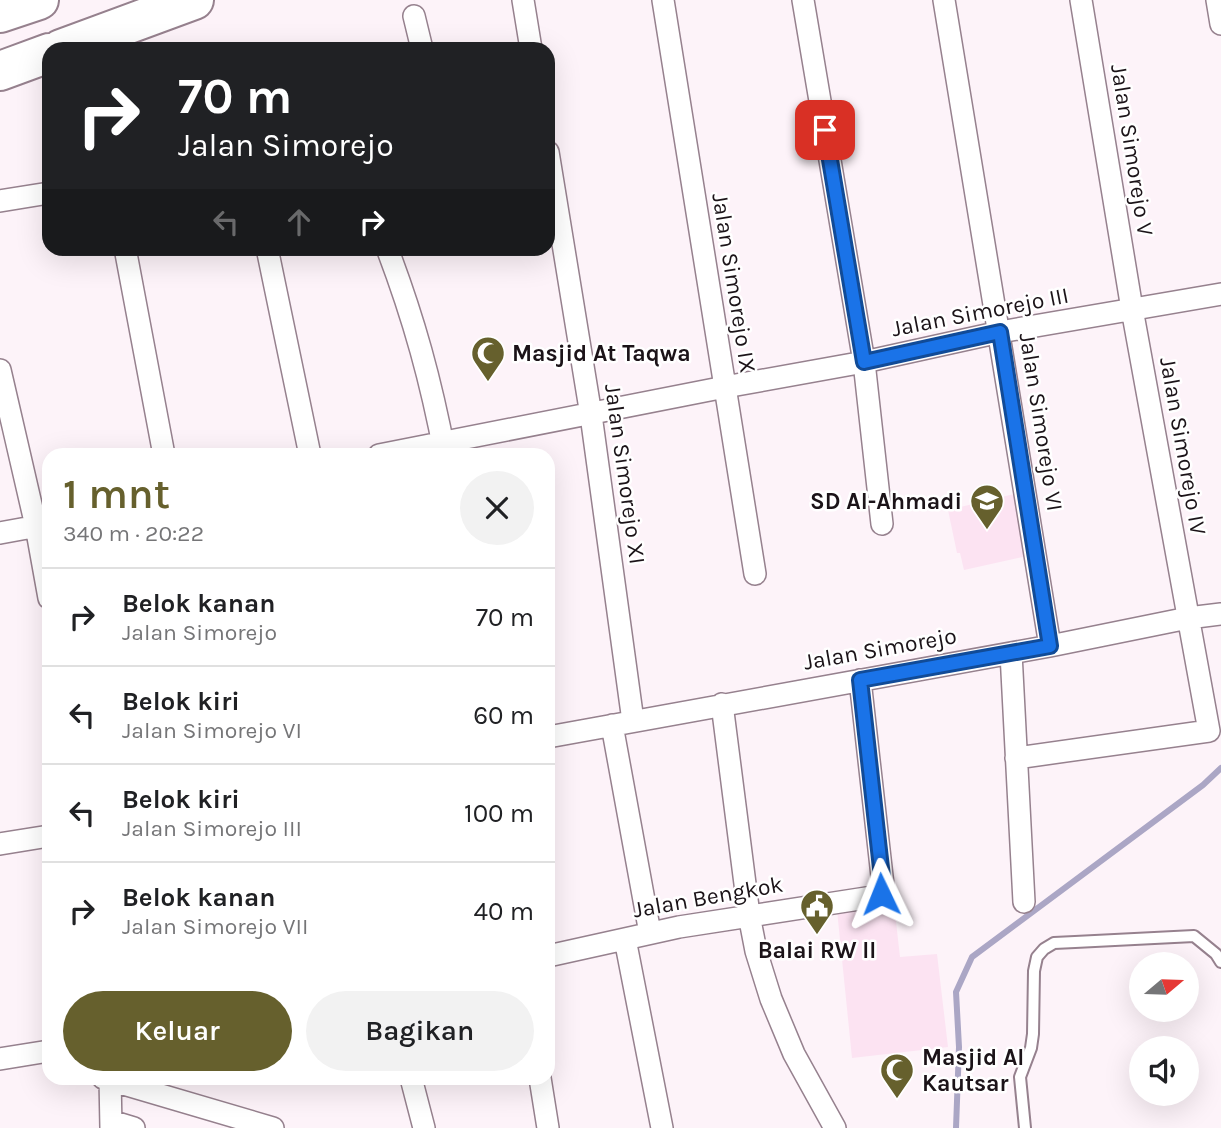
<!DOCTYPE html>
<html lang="id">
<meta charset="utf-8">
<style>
:root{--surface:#fff;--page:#f2f2f2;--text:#202124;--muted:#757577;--line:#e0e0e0;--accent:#66602d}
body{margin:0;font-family:Karla,sans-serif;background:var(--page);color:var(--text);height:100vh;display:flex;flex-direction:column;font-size:26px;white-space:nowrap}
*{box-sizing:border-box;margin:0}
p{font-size:23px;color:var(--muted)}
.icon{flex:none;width:38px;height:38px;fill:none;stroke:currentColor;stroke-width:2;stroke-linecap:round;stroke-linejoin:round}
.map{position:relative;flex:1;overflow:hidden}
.drawer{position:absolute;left:42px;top:448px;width:513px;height:637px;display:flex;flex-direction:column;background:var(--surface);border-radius:21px;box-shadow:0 7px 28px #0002}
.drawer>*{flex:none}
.banner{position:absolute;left:42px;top:42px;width:513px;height:214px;border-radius:21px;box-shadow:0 7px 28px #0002;background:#202124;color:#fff;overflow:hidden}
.needle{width:46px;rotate:71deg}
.controls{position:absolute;left:1129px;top:952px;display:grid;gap:14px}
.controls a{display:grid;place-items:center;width:70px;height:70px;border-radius:50%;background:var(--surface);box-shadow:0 7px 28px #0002;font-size:35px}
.pin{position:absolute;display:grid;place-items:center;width:60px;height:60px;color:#fff;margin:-30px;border-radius:14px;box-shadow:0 4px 10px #0006}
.me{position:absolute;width:77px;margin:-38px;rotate:358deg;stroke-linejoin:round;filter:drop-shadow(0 0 5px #0008)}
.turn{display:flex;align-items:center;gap:24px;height:147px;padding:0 21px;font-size:32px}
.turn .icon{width:91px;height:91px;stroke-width:2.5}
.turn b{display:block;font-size:49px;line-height:60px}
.lanes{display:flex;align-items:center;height:66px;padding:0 21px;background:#0003;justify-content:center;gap:35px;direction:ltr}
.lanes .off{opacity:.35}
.round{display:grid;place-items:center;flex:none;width:74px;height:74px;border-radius:37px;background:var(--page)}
.summary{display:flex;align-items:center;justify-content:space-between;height:119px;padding:0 21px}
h1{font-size:42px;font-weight:600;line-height:52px;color:var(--accent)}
.cta{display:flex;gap:14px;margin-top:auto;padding:14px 21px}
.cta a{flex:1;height:80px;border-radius:42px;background:var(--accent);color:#fff;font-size:28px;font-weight:600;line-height:80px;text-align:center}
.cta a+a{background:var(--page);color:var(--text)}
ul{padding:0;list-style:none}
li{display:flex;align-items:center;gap:21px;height:98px;padding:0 21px;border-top:2px solid var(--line)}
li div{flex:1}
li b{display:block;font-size:26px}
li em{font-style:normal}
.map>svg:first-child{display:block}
.built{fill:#fce3f2}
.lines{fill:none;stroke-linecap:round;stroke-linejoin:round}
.stream{stroke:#aba6c5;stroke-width:6}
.lane-casing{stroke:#96818e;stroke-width:14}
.street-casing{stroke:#96818e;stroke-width:24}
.highway-casing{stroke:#96818e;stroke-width:42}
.lane{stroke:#fff;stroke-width:10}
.street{stroke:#fff;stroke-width:21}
.highway{stroke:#fff;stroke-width:38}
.route-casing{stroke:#114b97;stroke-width:18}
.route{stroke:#1a73e8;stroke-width:12}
.labels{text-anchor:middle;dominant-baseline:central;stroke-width:5;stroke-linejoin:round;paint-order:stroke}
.street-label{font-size:23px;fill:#1b1318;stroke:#fff}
.poi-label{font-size:23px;font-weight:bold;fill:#1b1318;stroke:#fff;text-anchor:start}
</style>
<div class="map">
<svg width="1221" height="1128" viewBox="0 0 1221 1128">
<rect width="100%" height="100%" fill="#fdf3f9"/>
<path class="built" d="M1014,494L1027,556L964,570L960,553H957L948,510Z
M894,904L900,957L937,954L948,1047L852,1058L837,910Z"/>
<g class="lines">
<path class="stream" d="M956,1128L959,1047L956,992L972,957L1203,785L1221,768"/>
<g class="lane-casing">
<path id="lane" d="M1025,1128L1020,1077L1031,1048L1033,1034L1034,971L1037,957L1044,949L1054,943L1075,942L1194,936L1216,954L1221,962"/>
</g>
<g class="street-casing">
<path id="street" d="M523,0L531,49
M663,0L755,574
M803,0L864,362L882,524
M944,0L1050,646
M1217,0L1221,24
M414,16L422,49
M548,152L591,415L633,721
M0,201L49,193
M125,248L164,455
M267,248L310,455
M387,248C414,319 431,381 445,455
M0,370L36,526L49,598
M379,455L725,387L864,362L1000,332L1221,294
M0,533L49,524
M1011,653L1024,902
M722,704L749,915L756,951L771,999L794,1054L835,1128
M612,725L650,933
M548,737L1050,646L1188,618L1221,614
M1016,758L1209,731L1132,309L1081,0
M0,844L49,836
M625,939L662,1128
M548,956L679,927L879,896L883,885L860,680
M0,1059L49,1051
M103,1078L273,1128
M110,1078L111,1128
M411,1078L424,1128
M540,1078L548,1128
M111,1121L134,1128"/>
</g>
<g class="highway-casing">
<path id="highway" d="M0,13L39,0
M61,49L194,0
M0,71L49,53"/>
</g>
<use href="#lane" class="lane"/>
<use href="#street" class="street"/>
<use href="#highway" class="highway"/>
</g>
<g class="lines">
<g class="route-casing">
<path id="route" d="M825,130L864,362L1000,332L1050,646L860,680L883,886L881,894"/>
</g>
<use href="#route" class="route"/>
</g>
<defs>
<g id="mosque-pin" transform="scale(1.75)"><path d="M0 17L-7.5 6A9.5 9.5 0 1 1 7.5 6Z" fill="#66602d" stroke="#fff"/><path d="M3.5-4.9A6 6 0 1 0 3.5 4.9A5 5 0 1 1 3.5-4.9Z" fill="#fff"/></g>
<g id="school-pin" transform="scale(1.75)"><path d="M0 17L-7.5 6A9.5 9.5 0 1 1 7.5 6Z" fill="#66602d" stroke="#fff"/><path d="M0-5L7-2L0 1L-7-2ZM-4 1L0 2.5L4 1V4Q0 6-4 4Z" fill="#fff"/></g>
<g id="civic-pin" transform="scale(1.75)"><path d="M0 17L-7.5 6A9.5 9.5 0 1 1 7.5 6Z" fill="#66602d" stroke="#fff"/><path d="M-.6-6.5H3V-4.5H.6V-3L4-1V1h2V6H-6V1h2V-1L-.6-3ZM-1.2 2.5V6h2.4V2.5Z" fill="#fff"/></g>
</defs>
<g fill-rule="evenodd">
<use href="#mosque-pin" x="488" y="353"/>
<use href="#school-pin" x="987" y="501"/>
<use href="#civic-pin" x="817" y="906"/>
<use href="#mosque-pin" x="897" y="1070"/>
</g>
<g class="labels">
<g class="street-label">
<text transform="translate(1132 150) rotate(81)">Jalan Simorejo V</text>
<text transform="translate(734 283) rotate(81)">Jalan Simorejo IX</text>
<text transform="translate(980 312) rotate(-11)">Jalan Simorejo III</text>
<text transform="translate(1041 422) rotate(81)">Jalan Simorejo VI</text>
<text transform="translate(1183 446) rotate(80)">Jalan Simorejo IV</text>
<text transform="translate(625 474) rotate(82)">Jalan Simorejo XI</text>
<text transform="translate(880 649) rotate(-10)">Jalan Simorejo</text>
<text transform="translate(708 897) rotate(-10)">Jalan Bengkok</text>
</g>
<g class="poi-label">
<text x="512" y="353">Masjid At Taqwa</text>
<text x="962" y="501" text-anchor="end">SD Al-Ahmadi</text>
<text x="817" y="950" text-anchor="middle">Balai RW II</text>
<text x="922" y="1057">Masjid Al<tspan x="922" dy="26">Kautsar</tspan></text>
</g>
</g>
</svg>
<div class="controls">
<a><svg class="needle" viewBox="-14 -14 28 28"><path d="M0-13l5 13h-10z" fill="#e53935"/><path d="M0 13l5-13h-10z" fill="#757577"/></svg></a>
<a><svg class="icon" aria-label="sound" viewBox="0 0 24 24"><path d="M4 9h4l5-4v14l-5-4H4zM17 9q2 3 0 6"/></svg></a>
</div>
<div class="pin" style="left:825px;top:130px;background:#d93025"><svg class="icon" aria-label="arrive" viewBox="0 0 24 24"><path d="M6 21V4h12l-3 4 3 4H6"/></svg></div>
<svg class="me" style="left:881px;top:894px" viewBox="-20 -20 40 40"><path d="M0-17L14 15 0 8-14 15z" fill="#1a73e8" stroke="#fff" stroke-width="4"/></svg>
<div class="banner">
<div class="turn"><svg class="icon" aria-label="right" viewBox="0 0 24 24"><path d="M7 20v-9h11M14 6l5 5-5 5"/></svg><div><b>70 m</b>Jalan Simorejo</div></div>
<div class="lanes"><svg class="icon off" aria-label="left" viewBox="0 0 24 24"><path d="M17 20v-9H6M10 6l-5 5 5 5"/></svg><svg class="icon off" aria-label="ahead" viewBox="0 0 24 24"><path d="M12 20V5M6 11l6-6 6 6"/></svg><svg class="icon" aria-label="right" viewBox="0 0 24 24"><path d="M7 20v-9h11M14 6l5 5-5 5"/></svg></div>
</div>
<section class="drawer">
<div class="summary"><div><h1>1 mnt</h1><p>340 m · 20:22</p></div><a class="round"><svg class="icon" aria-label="close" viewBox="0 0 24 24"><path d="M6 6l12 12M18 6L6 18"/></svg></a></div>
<ul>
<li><svg class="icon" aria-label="right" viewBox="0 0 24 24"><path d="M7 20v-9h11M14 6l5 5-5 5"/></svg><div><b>Belok kanan</b><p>Jalan Simorejo</p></div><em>70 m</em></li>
<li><svg class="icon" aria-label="left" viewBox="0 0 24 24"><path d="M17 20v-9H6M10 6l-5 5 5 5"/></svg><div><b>Belok kiri</b><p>Jalan Simorejo VI</p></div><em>60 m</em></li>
<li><svg class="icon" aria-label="left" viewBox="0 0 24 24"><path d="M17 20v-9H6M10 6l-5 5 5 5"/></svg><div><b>Belok kiri</b><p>Jalan Simorejo III</p></div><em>100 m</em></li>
<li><svg class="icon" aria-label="right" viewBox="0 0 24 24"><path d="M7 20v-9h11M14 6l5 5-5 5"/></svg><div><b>Belok kanan</b><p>Jalan Simorejo VII</p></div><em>40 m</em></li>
</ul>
<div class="cta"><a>Keluar</a><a>Bagikan</a></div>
</section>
</div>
